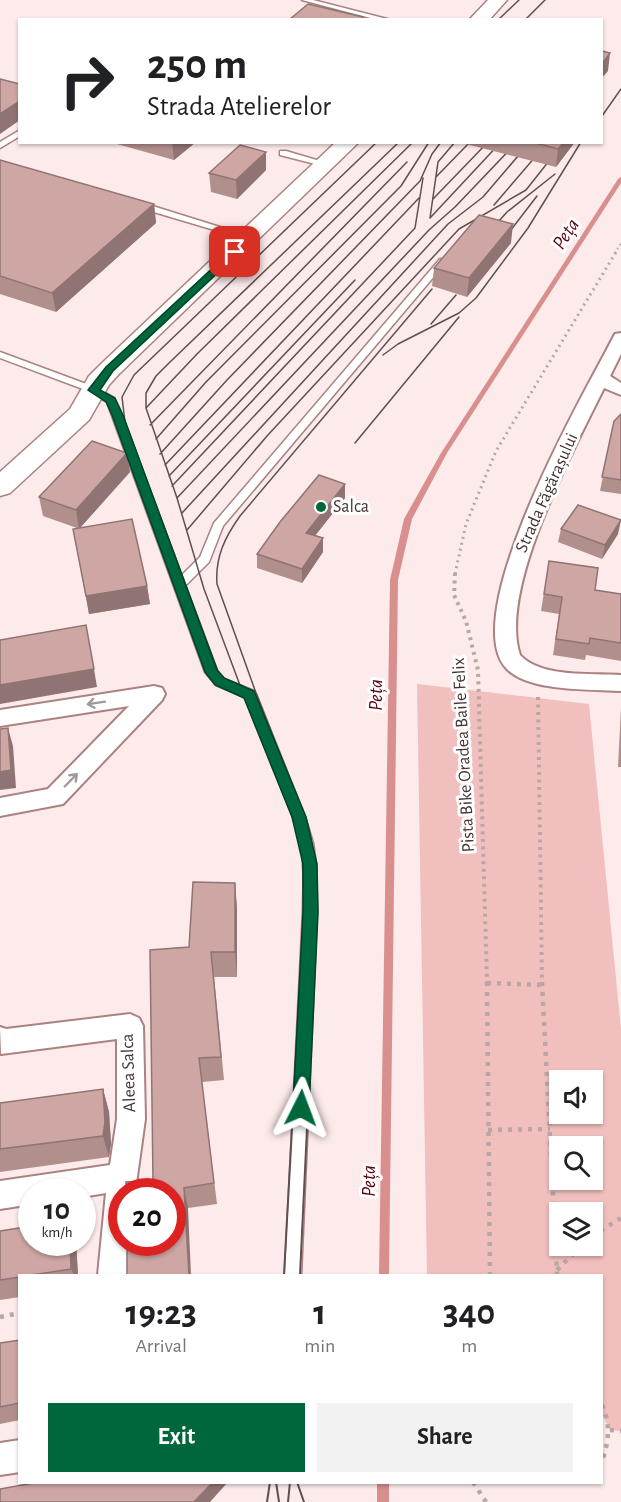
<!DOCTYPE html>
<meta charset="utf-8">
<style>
:root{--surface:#fff;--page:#f2f2f2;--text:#202124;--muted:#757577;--accent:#00673d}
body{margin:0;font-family:"Alegreya Sans",sans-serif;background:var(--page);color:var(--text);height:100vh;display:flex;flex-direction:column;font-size:22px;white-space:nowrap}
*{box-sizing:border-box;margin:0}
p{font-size:20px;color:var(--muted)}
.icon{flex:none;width:33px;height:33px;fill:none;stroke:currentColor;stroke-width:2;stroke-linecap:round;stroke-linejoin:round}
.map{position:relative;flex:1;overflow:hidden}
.details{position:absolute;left:18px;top:1274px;width:585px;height:210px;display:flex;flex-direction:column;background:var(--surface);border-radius:0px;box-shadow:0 2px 4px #0004}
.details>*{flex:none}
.hud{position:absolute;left:18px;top:18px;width:585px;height:126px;border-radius:0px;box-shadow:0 2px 4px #0004;background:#fff;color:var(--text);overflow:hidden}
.tools{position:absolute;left:549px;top:1070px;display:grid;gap:12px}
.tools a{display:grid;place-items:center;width:54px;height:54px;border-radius:0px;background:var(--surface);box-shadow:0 2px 4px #0004;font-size:30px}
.speed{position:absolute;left:18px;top:1178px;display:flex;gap:12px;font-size:30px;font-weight:700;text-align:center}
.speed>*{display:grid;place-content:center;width:78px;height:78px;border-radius:50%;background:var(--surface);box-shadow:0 2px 4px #0004;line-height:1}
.speed small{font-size:15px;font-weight:400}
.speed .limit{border:9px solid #d22;background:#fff;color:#111}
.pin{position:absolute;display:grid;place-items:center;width:51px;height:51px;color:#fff;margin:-26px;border-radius:12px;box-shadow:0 3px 9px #0006}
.me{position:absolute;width:66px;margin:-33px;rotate:3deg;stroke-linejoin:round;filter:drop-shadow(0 0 4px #0008)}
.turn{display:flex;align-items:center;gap:21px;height:126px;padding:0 30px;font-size:27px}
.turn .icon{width:78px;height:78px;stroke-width:2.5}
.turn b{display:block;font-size:42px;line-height:51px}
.eta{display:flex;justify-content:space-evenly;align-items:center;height:102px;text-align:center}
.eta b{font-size:36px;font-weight:700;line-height:42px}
.cta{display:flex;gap:12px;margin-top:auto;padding:12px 30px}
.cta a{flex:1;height:69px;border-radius:0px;background:var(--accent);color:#fff;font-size:24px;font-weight:700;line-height:69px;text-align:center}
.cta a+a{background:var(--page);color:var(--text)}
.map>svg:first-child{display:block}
.green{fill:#f1bfbd;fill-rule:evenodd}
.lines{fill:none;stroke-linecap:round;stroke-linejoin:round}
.stream{fill:#d88f8e;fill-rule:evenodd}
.service-casing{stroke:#a98281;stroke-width:3}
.minor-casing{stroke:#a98281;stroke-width:4}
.secondary-casing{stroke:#a98281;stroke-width:3}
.path-far3{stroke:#b8a7a6;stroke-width:2;stroke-dasharray:1.5 3;stroke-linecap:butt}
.path-far2{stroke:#b8a7a6;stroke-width:3;stroke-dasharray:2 4;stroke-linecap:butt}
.path-far1{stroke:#b8a7a6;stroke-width:4;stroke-dasharray:3 4.5;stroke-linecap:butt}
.path{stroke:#b8a7a6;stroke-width:4.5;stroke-dasharray:4 6;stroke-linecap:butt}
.service{fill:#fff;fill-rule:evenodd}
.minor{fill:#fff;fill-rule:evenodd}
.secondary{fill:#fff;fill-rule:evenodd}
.tram-far1{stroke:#604f4f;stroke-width:1.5}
.tram{stroke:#604f4f;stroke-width:2}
.wall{fill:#b18f8d}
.shaded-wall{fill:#907473}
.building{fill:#cea6a4;stroke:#907473;stroke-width:1.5}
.oneway{stroke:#a29a9a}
.route{fill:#00673d;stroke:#004328;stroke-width:1.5}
.poi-dot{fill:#00673d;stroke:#fff;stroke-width:2}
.labels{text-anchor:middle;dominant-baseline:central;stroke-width:6;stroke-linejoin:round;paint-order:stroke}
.street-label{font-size:18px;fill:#453434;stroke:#fff}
.poi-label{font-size:18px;fill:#453434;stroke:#fff;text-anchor:start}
.water-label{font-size:20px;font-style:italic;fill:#5b0011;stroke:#fff}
</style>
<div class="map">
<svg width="621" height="1502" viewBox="0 0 621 1502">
<rect width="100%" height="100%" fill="#fcebea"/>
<path class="green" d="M417,684L589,704L621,1029V1431L610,1430L602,1414V1275H427ZM560,1080H592V1113H560ZM560,1146H592V1179H560ZM560,1212H592V1245H560Z"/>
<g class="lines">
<path class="stream" d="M621,177V183L447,453L412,519L398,580L389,1275H379L390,580L404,519L441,453L618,179Z
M377,1482H389V1502H377Z"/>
<g class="service-casing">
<path id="service" d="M302,0H313L391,20H378Z
M20,130V136L0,148V142Z
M280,151H286L330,164L323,166L280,155Z
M137,203H143L255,238L248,240L137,207Z
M440,259L447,261L223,526L209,562L185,586L216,670L224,679L254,691L256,694L305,817L313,843L316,864L317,911L301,1275H285L303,911L304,864L301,843L293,817L245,697L216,685L205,672L107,402L91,392L0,358V352L97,388L114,398L181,576L200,557L214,523Z"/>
</g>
<g class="minor-casing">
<path id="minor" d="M621,333V354L610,376L621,383V395L604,388C574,449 498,589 520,655C541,678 592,673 621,675V691C590,689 530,692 507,669C457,619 577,405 605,353L615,334Z
M154,686L162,688L165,694L162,700L63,804L0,816V798L48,789L129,706L0,726V710Z
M130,1014L139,1018L143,1026L145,1119L135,1191H122V1242H131L128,1275H98L106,1193L82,1197V1191H32V1204L0,1209V1181L110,1165L117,1119V1039L1,1054L0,1027L6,1029Z
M20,1440V1472L0,1475V1443Z"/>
</g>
<g class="secondary-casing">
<path id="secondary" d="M488,0H507L489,20H469Z
M336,142H359L119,374L109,385L89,420L10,493L0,496V472L70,409L89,376L101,364Z"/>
</g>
<path class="path-far3" d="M615,253L621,243"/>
<path class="path-far2" d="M455,574L466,524L496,451L616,252"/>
<path class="path-far1" d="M455,573L454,595L466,621L478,670L487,983
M538,697L542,983"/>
<path class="path" d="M487,982L490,1275
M542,982L557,1275
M487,983L542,985
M488,1130L550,1129
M592,1236L621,1218
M557,1270L582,1245
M0,1317L20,1313
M602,1405C611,1424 609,1441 602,1461
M610,1430L621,1431
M473,1482L486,1502"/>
<use href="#service" class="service"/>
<use href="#minor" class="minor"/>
<use href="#secondary" class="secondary"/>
<path class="tram-far1" d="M498,20L519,0
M525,20L545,0
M602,116L621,89
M436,177L470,142
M433,199L488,142
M494,205L548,142
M430,218L501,142
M430,218L438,162L455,142
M488,233L507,212L555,174
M504,239L537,196
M431,324L456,295
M383,355L398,344L459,313L476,298L528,228L581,142
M146,408L197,354L411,144
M150,425L407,162
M156,439L206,382L401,186L429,142
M355,443L459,317
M160,454L227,380L420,181L432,154L441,142
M165,465L419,198
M169,476L355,280
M172,486L415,228L423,178
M141,491L207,675L216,684L234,691
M177,498L429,230L455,207L517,142
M182,513L448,224L483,197L530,142
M187,530L267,436L459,229L526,190L564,142
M243,686L225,679L218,671L125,422L122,397L134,375L377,142
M300,983L304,912L302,851L293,816L244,696L204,589L177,498L146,408V393L156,376L169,363L399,142
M314,983L317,912L316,863L308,825L256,693L217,584C215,557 225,537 240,516L432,289"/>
<path class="tram" d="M284,1275L300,982
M300,1275L314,982
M276,1482L279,1502
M297,1482L304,1502
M267,1502L270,1482
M288,1502L290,1482"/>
</g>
<path class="wall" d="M117,142H196L174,160L117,144Z
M458,142H575L556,167Z
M0,160L154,204L156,223L56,312L0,294Z
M266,170L237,199L211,192L209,173Z
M511,243L467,297L432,286L434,268Z
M621,414V494L600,491L614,421Z
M127,453L130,472L80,528L147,586L150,604L89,614L73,529L77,528L43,516L39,497Z
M345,484V498L315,535L323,538V552L302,583L257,568V554Z
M561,529L618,534L602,559L558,542Z
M549,561L595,590L621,594V661L586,655L585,660L553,655L559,614L541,611Z
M621,708V767H618Z
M235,883L237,909V977H214L224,1080L202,1082L217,1204L188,1208L153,1181L189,947Z
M103,1089L109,1112L111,1144L109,1157L0,1172V1103Z
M0,1231L76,1242L78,1275H20V1297L0,1300Z
M20,1340V1420L0,1424V1343Z"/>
<path class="shaded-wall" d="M610,53L608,71L602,78V64Z
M20,101V120L0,134V114Z
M172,142H196L174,160Z
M564,142H575L556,167L558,149Z
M266,152V170L237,199L236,180Z
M154,204L156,223L56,312L52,293Z
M513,224L511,243L467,297L469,278Z
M127,453L130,472L79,529L76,510Z
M345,484V498L307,546L306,533Z
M621,520L618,534L602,559L605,545Z
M323,538V552L302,583V569Z
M147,586L150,604L89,614L86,596Z
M94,669L97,687L0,704V685Z
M8,728L13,746L16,788L0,790V772Z
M235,883L237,909V977L235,952Z
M103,1089L109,1112L111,1144L109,1157L103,1136Z
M184,1188L188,1208L191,1275H189Z
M70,1242H76L78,1275H74L71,1269Z
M213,1482H228L210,1502H194Z"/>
<path class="building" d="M308,4L363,17L360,20H289Z
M602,51L610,53L602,64Z
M0,79L20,84V101L0,114Z
M532,142H564L558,149Z
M240,145L266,152L236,180L209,173Z
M0,160L154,204L52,293L0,276Z
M479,215L513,224L469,278L434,268Z
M621,414V480L602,477L614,421Z
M92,441L127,453L76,510L39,497Z
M319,475L345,484L306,533L323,538L302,569L257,554L280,522Z
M578,505L621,520L605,545L561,529Z
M132,519L147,586L86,596L73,529Z
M549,561L598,568L595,590L621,594V643L590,638L589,644L556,639L562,597L544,594Z
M86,625L94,669L0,685V640Z
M8,728L11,770L0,772V729Z
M193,882L235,883V952H211L221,1057L199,1058L214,1183L184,1188L189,1275H127V1242H172V1191H126V1182L153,1181L150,950L189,947Z
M103,1089L105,1122L103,1136L0,1149V1103Z
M32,1226V1242H70L71,1269L32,1275H20V1277L0,1280V1231Z
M20,1340V1403L0,1407V1343Z
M39,1482H213L194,1502H0V1489Z"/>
<defs><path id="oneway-shaft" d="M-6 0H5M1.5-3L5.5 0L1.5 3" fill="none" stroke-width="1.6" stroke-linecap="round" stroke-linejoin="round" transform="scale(1.5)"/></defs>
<g class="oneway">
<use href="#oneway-shaft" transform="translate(96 703) rotate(171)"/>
<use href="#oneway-shaft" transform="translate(71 780) rotate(-46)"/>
</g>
<path class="route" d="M232,250L240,252L113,371L100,390L115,398L123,415L217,670L224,678L254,691L306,817L317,864L318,912L309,1108L307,1113L301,1116L295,1113L293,1108L303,912V864L292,817L244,698L215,685L205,672L112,415L106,402L88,390L106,367Z"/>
<circle class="poi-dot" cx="321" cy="507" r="6"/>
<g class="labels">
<g class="street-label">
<text transform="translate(547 493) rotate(-66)">Strada Făgărașului</text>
<text transform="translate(464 755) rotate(-93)">Pista Bike Oradea Baile Felix</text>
<text transform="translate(129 1073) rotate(-92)">Aleea Salca</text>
</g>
<g class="poi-label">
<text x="333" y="507">Salca</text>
</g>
<g class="water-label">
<text transform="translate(566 234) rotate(-57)">Peța</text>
<text transform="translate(376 695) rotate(-89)">Peța</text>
<text transform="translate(369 1181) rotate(-89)">Peța</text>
</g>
</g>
</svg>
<div class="tools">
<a><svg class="icon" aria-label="sound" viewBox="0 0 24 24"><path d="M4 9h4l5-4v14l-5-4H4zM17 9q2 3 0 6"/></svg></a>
<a><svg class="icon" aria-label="search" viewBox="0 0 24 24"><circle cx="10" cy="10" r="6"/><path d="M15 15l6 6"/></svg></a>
<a><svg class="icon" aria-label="layers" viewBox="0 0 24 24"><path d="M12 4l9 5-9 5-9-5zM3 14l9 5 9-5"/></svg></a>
</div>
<div class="speed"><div>10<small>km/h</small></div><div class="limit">20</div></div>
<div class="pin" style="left:235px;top:252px;background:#d93025"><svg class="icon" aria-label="arrive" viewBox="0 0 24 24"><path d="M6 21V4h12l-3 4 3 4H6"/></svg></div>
<svg class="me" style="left:301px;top:1108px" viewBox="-20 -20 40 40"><path d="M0-17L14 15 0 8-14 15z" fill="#00673d" stroke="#fff" stroke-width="4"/></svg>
<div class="hud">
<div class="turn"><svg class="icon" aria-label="right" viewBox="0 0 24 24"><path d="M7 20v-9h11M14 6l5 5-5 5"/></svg><div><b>250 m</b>Strada Atelierelor</div></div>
</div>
<section class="details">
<div class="eta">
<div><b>19:23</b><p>Arrival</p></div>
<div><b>1</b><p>min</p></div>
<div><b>340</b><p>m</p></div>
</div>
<div class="cta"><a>Exit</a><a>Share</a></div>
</section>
</div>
